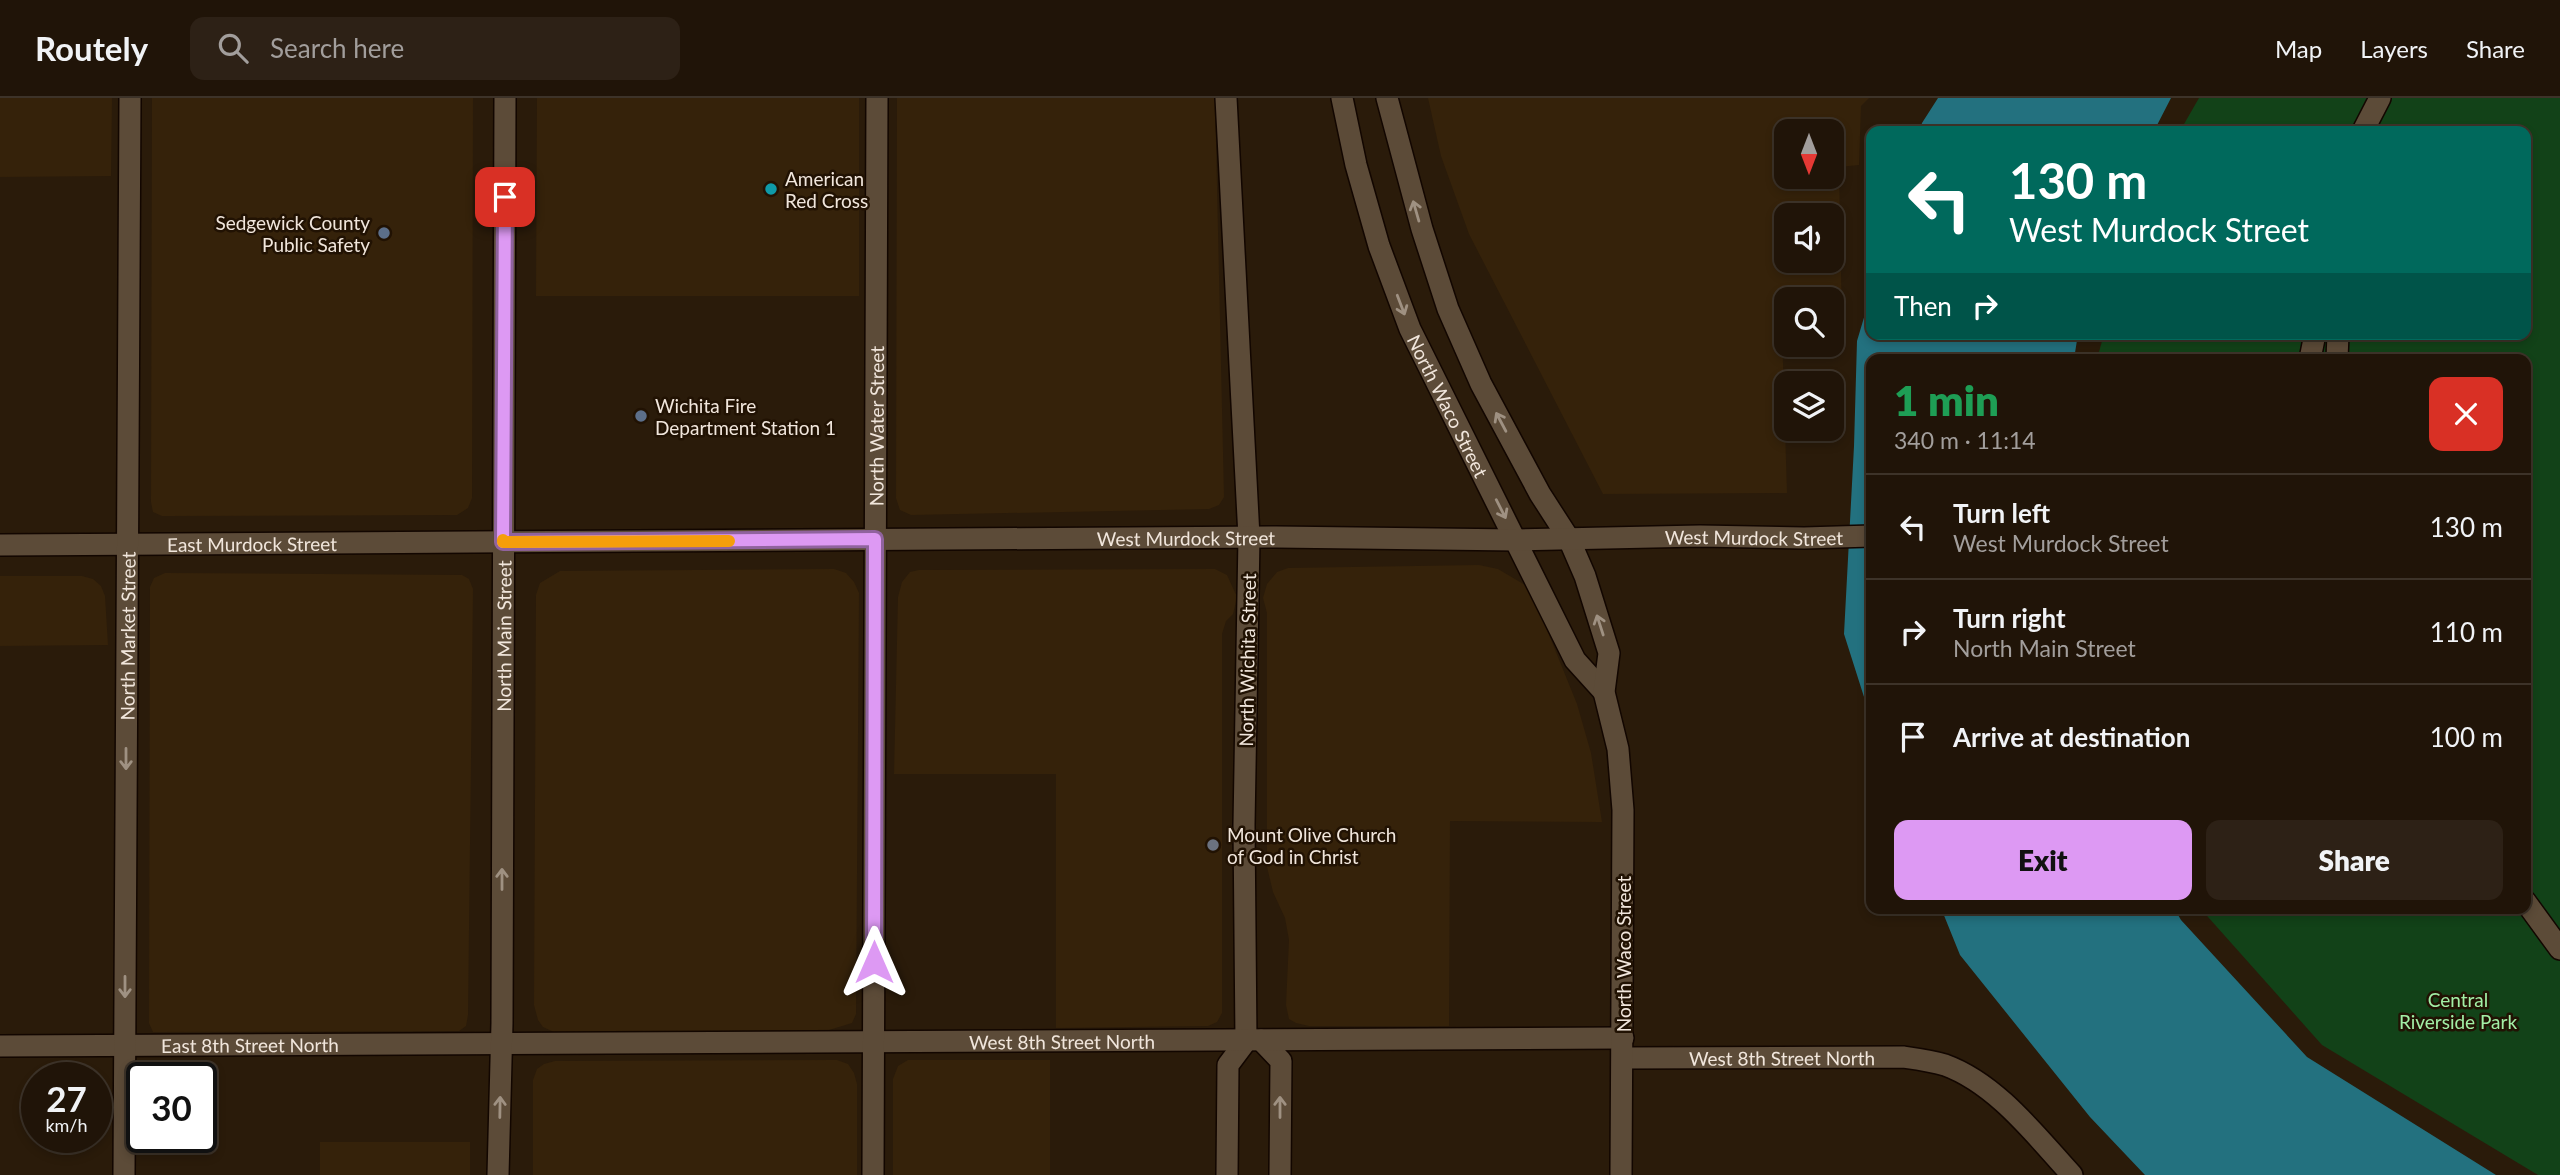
<!DOCTYPE html>
<meta charset="utf-8">
<style>
:root{--surface:#201408;--page:#2d2116;--text:#f1f3f6;--muted:#a29e9c;--line:#3d3329;--accent:#dd99f3}
body{margin:0;font-family:Lato,sans-serif;background:var(--page);color:var(--text);height:100vh;display:flex;flex-direction:column;font-size:26px;white-space:nowrap}
*{box-sizing:border-box;margin:0}
p{font-size:23px;color:var(--muted)}
.icon{flex:none;width:38px;height:38px;fill:none;stroke:currentColor;stroke-width:2;stroke-linecap:round;stroke-linejoin:round}
.map{position:relative;flex:1;overflow:hidden}
.details{position:absolute;left:1866px;top:256px;width:665px;height:560px;display:flex;flex-direction:column;background:var(--surface);border-radius:14px;box-shadow:0 4px 10px #0003,0 0 0 2px var(--line)}
.details>*{flex:none}
.guide{position:absolute;left:1866px;top:28px;width:665px;height:214px;border-radius:14px;box-shadow:0 4px 10px #0003,0 0 0 2px var(--line);background:#00695c;color:#fff;overflow:hidden}
.needle{width:46px;rotate:180deg}
.controls{position:absolute;left:1774px;top:21px;display:grid;gap:14px}
.controls a{display:grid;place-items:center;width:70px;height:70px;border-radius:14px;background:var(--surface);box-shadow:0 4px 10px #0003,0 0 0 2px var(--line);font-size:35px}
.speed{position:absolute;left:21px;top:964px;display:flex;gap:14px;font-size:35px;font-weight:700;text-align:center}
.speed>*{display:grid;place-content:center;width:91px;height:91px;border-radius:50%;background:var(--surface);box-shadow:0 4px 10px #0003,0 0 0 2px var(--line);line-height:1}
.speed small{font-size:18px;font-weight:400}
.speed .limit{border:4px solid #111;border-radius:10px;background:#fff;color:#111}
.pin{position:absolute;display:grid;place-items:center;width:60px;height:60px;color:#fff;margin:-30px;border-radius:14px;box-shadow:0 4px 10px #0006}
.me{position:absolute;width:77px;margin:-38px;rotate:0deg;stroke-linejoin:round;filter:drop-shadow(0 0 5px #0008)}
.turn{display:flex;align-items:center;gap:24px;height:147px;padding:0 28px;font-size:32px}
.turn .icon{width:91px;height:91px;stroke-width:2.5}
.turn b{display:block;font-size:49px;line-height:60px}
.then{display:flex;align-items:center;height:66px;padding:0 28px;background:#0003;gap:14px;font-size:26px}
.round{display:grid;place-items:center;flex:none;width:74px;height:74px;border-radius:14px;background:var(--page)}
.overview{display:flex;align-items:center;justify-content:space-between;height:119px;padding:0 28px}
h1{font-size:42px;font-weight:800;line-height:52px;color:#1e9e55}
.action{display:flex;gap:14px;margin-top:auto;padding:14px 28px}
.action a{flex:1;height:80px;border-radius:14px;background:var(--accent);color:#111;font-size:28px;font-weight:800;line-height:80px;text-align:center}
.action a+a{background:var(--page);color:var(--text)}
ul{padding:0;list-style:none}
li{display:flex;align-items:center;gap:21px;height:105px;padding:0 28px;border-top:2px solid var(--line)}
li div{flex:1}
li b{display:block;font-size:26px}
li em{font-style:normal}
header{display:flex;align-items:center;gap:42px;box-sizing:border-box;height:98px;padding:0 35px;background:var(--surface);border-bottom:2px solid var(--line)}
header strong{font-size:33px}
nav{display:flex;gap:38px;margin-inline-start:auto;font-size:24px}
.search{width:490px;height:63px;background:var(--page);display:flex;align-items:center;gap:18px;box-sizing:border-box;padding:0 24px;border-radius:14px;color:var(--muted);font-size:26px}
.map>svg:first-child{display:block}
.built{fill:#35220a;fill-rule:evenodd}
.green{fill:#124218}
.water{fill:#23717f}
.lines{fill:none;stroke-linecap:round;stroke-linejoin:round}
.street-casing{stroke:#120600;stroke-width:24}
.secondary-casing{stroke:#120600;stroke-width:24}
.street{stroke:#5c4b38;stroke-width:21}
.secondary{stroke:#5c4b38;stroke-width:21}
.oneway{stroke:#9f9182}
.route-casing{stroke:#90639e;stroke-width:18}
.route{stroke:#dd99f3;stroke-width:12}
.slow{stroke:#f59e0b;stroke-width:12}
.culture-dot{fill:#0f9aa8;stroke:#211203;stroke-width:2.5}
.service-dot{fill:#5c6f8a;stroke:#211203;stroke-width:2.5}
.worship-dot{fill:#6b7280;stroke:#211203;stroke-width:2.5}
.labels{text-anchor:middle;dominant-baseline:central;stroke-width:5;stroke-linejoin:round;paint-order:stroke}
.poi-label{font-size:19px;fill:#f1e6dc;stroke:#211203;text-anchor:start}
.street-label{font-size:19px;fill:#f1e6dc;stroke:#211203}
.park-label{font-size:19px;fill:#a2efa6;stroke:#211203}
</style>
<header>
<strong>Routely</strong>
<div class="search"><svg class="icon" aria-label="search" viewBox="0 0 24 24"><circle cx="10" cy="10" r="6"/><path d="M15 15l6 6"/></svg>Search here</div>
<nav><a>Map</a><a>Layers</a><a>Share</a></nav>
</header>
<div class="map">
<svg width="2560" height="1077" viewBox="0 0 2560 1077">
<rect width="100%" height="100%" fill="#2a1b0a"/>
<path class="built" d="M0,0H112L111,78L0,79Z
M152,0H473L472,400L468,410L457,417L162,418L153,414L151,404Z
M537,0H859V198H536Z
M897,0H1215L1224,399L1219,407L1209,411L911,417L900,412L896,400Z
M1428,0H1869L1861,8L1859,67L1839,69L1842,227L1832,228V201H1787V232L1782,233L1787,395L1603,396L1469,136L1441,58ZM1787,33H1832V79H1787ZM1787,117H1832V163H1787Z
M1479,467L1498,471L1525,487L1545,527L1577,606L1591,655L1602,724L1450,723L1449,928H1309L1296,925L1289,921L1286,907L1289,842L1285,820L1273,794L1267,769V515L1263,500L1267,486L1277,474L1288,470Z
M834,471L846,475L854,484L859,495L856,916L852,925L829,932L554,934L543,929L538,922L534,907L536,497L540,485L560,473Z
M1215,471L1227,477L1237,499L1233,516L1226,523L1222,536V915L1217,924L1208,928L1056,930V676H894L898,499L902,484L910,474L919,472Z
M165,475L462,477L469,481L473,491L468,917L466,928L459,933L153,934L149,925L150,489L154,480Z
M0,478H82L93,481L101,488L105,498L108,547L0,548Z
M837,962L848,966L854,975L857,986V1077H533V982L537,971L544,966L555,963Z
M908,962H1050V1077H893V981L898,968Z
M320,1044H470V1077H320Z"/>
<path class="green" d="M2199,0H2560V1077H2538L2322,947L2200,810H2525V261H2097L2104,236H2525V33H2180Z"/>
<path class="water" d="M1938,0H2171L2154,33H1920L1922,25Z
M1871,196V236H2078L2074,261H1871V621L1844,536L1854,348L1857,243Z
M1941,810H2174L2181,822L2307,959L2496,1077H2145L2090,1019L1960,857Z"/>
<g class="lines">
<g class="street-casing">
<g id="street">
<path d="M1226,0L1249,439L1244,727L1246,943L1228,967L1227,1077"/>
<path d="M2363,33L2380,0"/>
<path d="M2310,261L2315,236"/>
<path d="M2337,261L2338,236"/>
<path d="M1261,942L1281,963L1280,1077"/>
<path id="s1" d="M0,948C541,944 1082,944 1623,940"/>
<path id="s2" d="M1623,960L1903,959C1917,961 1932,963 1945,967C1997,986 2036,1038 2072,1077"/>
<path id="s3" d="M873,1077L877,0"/>
</g>
</g>
<g class="secondary-casing">
<g id="secondary">
<path id="s4" d="M1342,0L1356,67L1379,148L1410,231L1575,562L1604,594"/>
<path d="M1387,0L1422,131L1448,211L1481,286L1540,396L1569,441L1585,478L1609,555L1604,594L1618,651L1623,712L1621,1077"/>
<path id="s5" d="M0,447L1276,439L1516,442L1700,438L1804,440L1871,438"/>
<path d="M2525,803L2560,851"/>
<path id="s6" d="M124,1077L130,0"/>
<path id="s7" d="M498,1077L502,925L505,0"/>
</g>
</g>
<use href="#street" class="street"/>
<use href="#secondary" class="secondary"/>
</g>
<defs><path id="oneway-shaft" d="M-6 0H5M1.5-3L5.5 0L1.5 3" fill="none" stroke-width="1.6" stroke-linecap="round" stroke-linejoin="round" transform="scale(1.75)"/></defs>
<g class="oneway">
<use href="#oneway-shaft" transform="translate(1416 113) rotate(-106)"/>
<use href="#oneway-shaft" transform="translate(1401 207) rotate(69)"/>
<use href="#oneway-shaft" transform="translate(1501 324) rotate(-118)"/>
<use href="#oneway-shaft" transform="translate(1501 411) rotate(63)"/>
<use href="#oneway-shaft" transform="translate(1600 527) rotate(-108)"/>
<use href="#oneway-shaft" transform="translate(126 661) rotate(90)"/>
<use href="#oneway-shaft" transform="translate(502 781) rotate(-90)"/>
<use href="#oneway-shaft" transform="translate(125 889) rotate(90)"/>
<use href="#oneway-shaft" transform="translate(500 1009) rotate(-89)"/>
<use href="#oneway-shaft" transform="translate(1280 1009) rotate(-90)"/>
</g>
<g class="lines">
<g class="route-casing">
<path id="route" d="M505,99L503,444L875,441L874,864"/>
</g>
<use href="#route" class="route"/>
<path class="slow" d="M503,442V444L729,443"/>
</g>
<circle class="culture-dot" cx="771" cy="91" r="7"/>
<g class="service-dot">
<circle cx="384" cy="135" r="7"/>
<circle cx="641" cy="318" r="7"/>
</g>
<circle class="worship-dot" cx="1213" cy="747" r="7"/>
<g class="labels">
<g class="poi-label">
<text x="785" y="80">American<tspan x="785" dy="22">Red Cross</tspan></text>
<text x="370" y="124" text-anchor="end">Sedgewick County<tspan x="370" dy="22">Public Safety</tspan></text>
<text x="655" y="307">Wichita Fire<tspan x="655" dy="22">Department Station 1</tspan></text>
<text x="1227" y="736">Mount Olive Church<tspan x="1227" dy="22">of God in Christ</tspan></text>
</g>
<g class="street-label">
<text stroke="none"><textPath href="#s4" startOffset="327">North Waco Street</textPath></text>
<text stroke="none"><textPath href="#s3" startOffset="749">North Water Street</textPath></text>
<text stroke="none"><textPath href="#s5" startOffset="1754">West Murdock Street</textPath></text>
<text stroke="none"><textPath href="#s5" startOffset="1186">West Murdock Street</textPath></text>
<text stroke="none"><textPath href="#s5" startOffset="252">East Murdock Street</textPath></text>
<text stroke="none"><textPath href="#s6" startOffset="539">North Market Street</textPath></text>
<text stroke="none"><textPath href="#s7" startOffset="539">North Main Street</textPath></text>
<text transform="translate(1247 562) rotate(-89)">North Wichita Street</text>
<text transform="translate(1623 856) rotate(-90)">North Waco Street</text>
<text stroke="none"><textPath href="#s1" startOffset="1062">West 8th Street North</textPath></text>
<text stroke="none"><textPath href="#s1" startOffset="250">East 8th Street North</textPath></text>
<text stroke="none"><textPath href="#s2" startOffset="159">West 8th Street North</textPath></text>
</g>
<g class="park-label">
<text x="2458" y="901">Central<tspan x="2458" dy="22">Riverside Park</tspan></text>
</g>
</g>
</svg>
<div class="controls">
<a><svg class="needle" viewBox="-14 -14 28 28"><path d="M0-13l5 13h-10z" fill="#e53935"/><path d="M0 13l5-13h-10z" fill="#a29e9c"/></svg></a>
<a><svg class="icon" aria-label="sound" viewBox="0 0 24 24"><path d="M4 9h4l5-4v14l-5-4H4zM17 9q2 3 0 6"/></svg></a>
<a><svg class="icon" aria-label="search" viewBox="0 0 24 24"><circle cx="10" cy="10" r="6"/><path d="M15 15l6 6"/></svg></a>
<a><svg class="icon" aria-label="layers" viewBox="0 0 24 24"><path d="M12 4l9 5-9 5-9-5zM3 14l9 5 9-5"/></svg></a>
</div>
<div class="speed"><div>27<small>km/h</small></div><div class="limit">30</div></div>
<div class="pin" style="left:505px;top:99px;background:#d93025"><svg class="icon" aria-label="arrive" viewBox="0 0 24 24"><path d="M6 21V4h12l-3 4 3 4H6"/></svg></div>
<svg class="me" style="left:874px;top:864px" viewBox="-20 -20 40 40"><path d="M0-17L14 15 0 8-14 15z" fill="#dd99f3" stroke="#fff" stroke-width="4"/></svg>
<div class="guide">
<div class="turn"><svg class="icon" aria-label="left" viewBox="0 0 24 24"><path d="M17 20v-9H6M10 6l-5 5 5 5"/></svg><div><b>130 m</b>West Murdock Street</div></div>
<div class="then">Then<svg class="icon" aria-label="right" viewBox="0 0 24 24"><path d="M7 20v-9h11M14 6l5 5-5 5"/></svg></div>
</div>
<section class="details">
<div class="overview"><div><h1>1 min</h1><p>340 m · 11:14</p></div><a class="round" style="background:#d93025;color:#fff"><svg class="icon" aria-label="close" viewBox="0 0 24 24"><path d="M6 6l12 12M18 6L6 18"/></svg></a></div>
<ul>
<li><svg class="icon" aria-label="left" viewBox="0 0 24 24"><path d="M17 20v-9H6M10 6l-5 5 5 5"/></svg><div><b>Turn left</b><p>West Murdock Street</p></div><em>130 m</em></li>
<li><svg class="icon" aria-label="right" viewBox="0 0 24 24"><path d="M7 20v-9h11M14 6l5 5-5 5"/></svg><div><b>Turn right</b><p>North Main Street</p></div><em>110 m</em></li>
<li><svg class="icon" aria-label="arrive" viewBox="0 0 24 24"><path d="M6 21V4h12l-3 4 3 4H6"/></svg><div><b>Arrive at destination</b></div><em>100 m</em></li>
</ul>
<div class="action"><a>Exit</a><a>Share</a></div>
</section>
</div>
